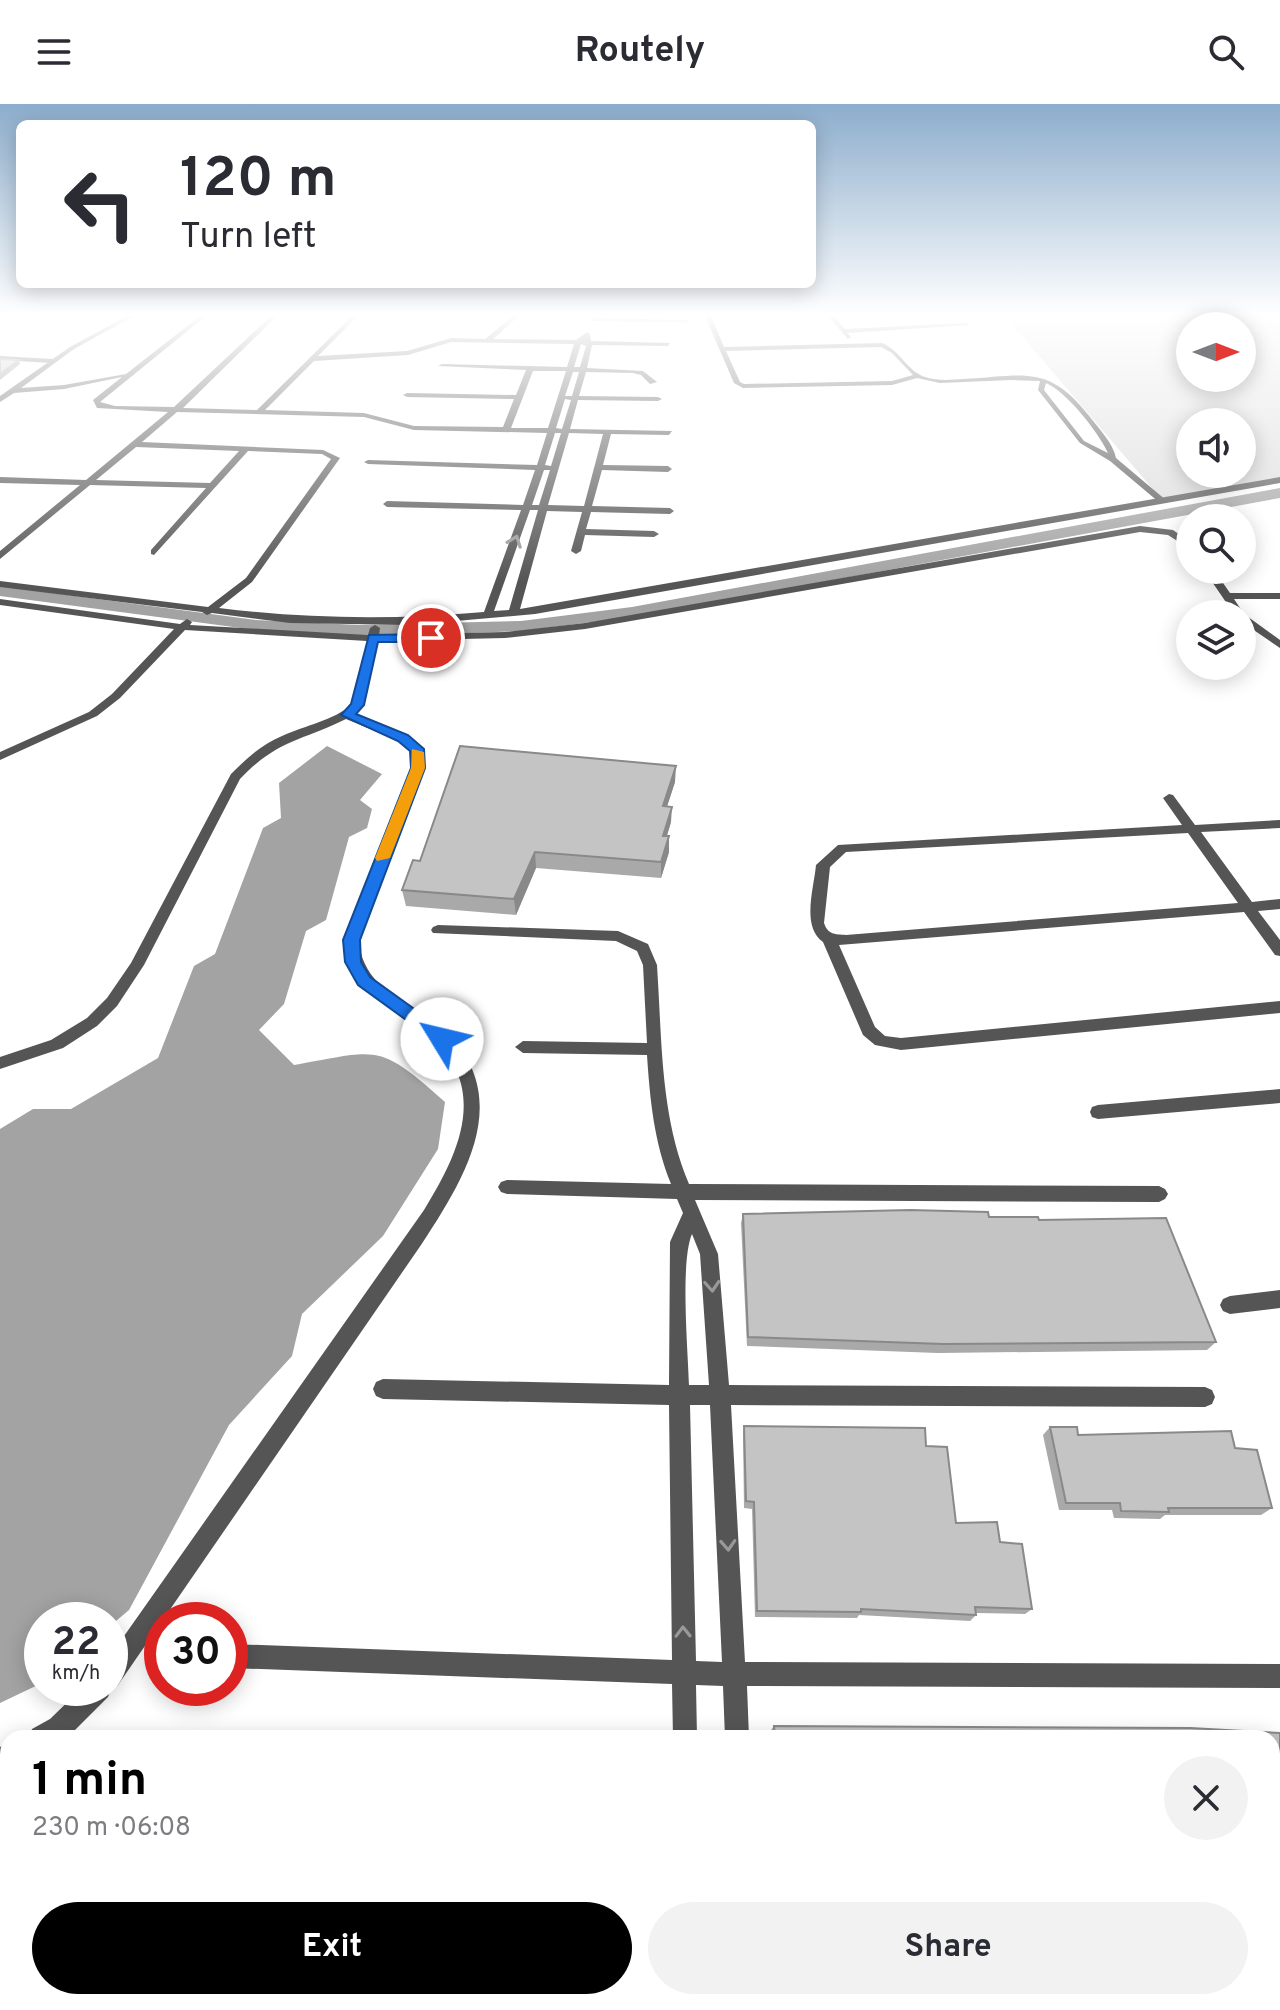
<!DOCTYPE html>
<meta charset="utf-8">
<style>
:root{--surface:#fff;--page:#f2f2f3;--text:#2b2b33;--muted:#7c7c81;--accent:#000}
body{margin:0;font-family:Overpass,sans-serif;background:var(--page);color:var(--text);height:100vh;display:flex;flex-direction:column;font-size:30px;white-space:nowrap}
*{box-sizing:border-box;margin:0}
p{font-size:26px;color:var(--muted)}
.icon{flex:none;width:44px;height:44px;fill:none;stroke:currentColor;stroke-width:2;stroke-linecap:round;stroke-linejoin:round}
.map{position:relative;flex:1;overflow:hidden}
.drawer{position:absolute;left:0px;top:1626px;width:1280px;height:280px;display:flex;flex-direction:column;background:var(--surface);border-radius:24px 24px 0 0;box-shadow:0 4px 20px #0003}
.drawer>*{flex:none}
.top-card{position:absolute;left:16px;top:16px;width:800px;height:168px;border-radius:12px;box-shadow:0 4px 20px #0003;background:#fff;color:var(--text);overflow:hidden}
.needle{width:52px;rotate:90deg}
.tools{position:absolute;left:1176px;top:208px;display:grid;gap:16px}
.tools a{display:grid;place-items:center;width:80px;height:80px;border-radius:50%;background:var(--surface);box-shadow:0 4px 20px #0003;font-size:40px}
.speed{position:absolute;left:24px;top:1498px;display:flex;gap:16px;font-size:40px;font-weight:700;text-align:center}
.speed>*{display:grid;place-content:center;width:104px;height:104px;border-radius:50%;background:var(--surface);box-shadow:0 4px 20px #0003;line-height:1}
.speed small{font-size:20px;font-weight:400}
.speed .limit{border:12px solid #d22;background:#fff;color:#111}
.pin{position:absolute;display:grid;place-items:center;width:68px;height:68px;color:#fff;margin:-34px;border:4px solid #fff;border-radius:50%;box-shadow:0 2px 8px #0007}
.me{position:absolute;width:88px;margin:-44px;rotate:306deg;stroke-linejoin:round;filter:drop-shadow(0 0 6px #0008)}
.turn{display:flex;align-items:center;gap:28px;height:168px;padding:0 32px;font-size:36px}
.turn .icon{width:104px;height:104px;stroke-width:2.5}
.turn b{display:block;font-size:56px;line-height:68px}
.round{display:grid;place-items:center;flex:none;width:84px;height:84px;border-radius:42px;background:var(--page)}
.head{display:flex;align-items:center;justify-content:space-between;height:136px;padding:0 32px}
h1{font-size:48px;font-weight:700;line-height:60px;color:var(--accent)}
.button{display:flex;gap:16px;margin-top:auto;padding:16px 32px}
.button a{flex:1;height:92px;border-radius:48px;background:var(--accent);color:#fff;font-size:32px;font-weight:700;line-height:92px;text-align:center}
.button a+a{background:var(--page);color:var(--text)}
header{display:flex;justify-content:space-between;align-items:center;height:104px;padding:0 32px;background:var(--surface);font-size:36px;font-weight:700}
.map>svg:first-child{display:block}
.green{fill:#dcdcdc;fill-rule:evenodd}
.water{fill:#a3a3a3}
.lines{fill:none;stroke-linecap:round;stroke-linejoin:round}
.canal{fill:#a3a3a3;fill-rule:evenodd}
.lane{fill:#555;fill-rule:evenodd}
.street{fill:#555;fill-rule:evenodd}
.wall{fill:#a9a9a9}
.shaded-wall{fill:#898989}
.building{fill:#c4c4c4;stroke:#898989;stroke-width:2}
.oneway{stroke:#999}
.route{fill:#1a73e8;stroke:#114b97;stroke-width:2}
.slow{fill:#f59e0b}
</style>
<header><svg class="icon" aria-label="menu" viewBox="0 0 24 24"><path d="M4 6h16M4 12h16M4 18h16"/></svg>Routely<svg class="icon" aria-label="search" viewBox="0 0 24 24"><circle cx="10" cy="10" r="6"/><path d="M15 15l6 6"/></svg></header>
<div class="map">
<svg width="1280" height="1906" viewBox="0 0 1280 1906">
<rect width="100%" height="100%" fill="#fff"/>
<path class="green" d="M1005,212H1280V375L1163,397ZM1190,222H1242V274H1190ZM1190,318H1242V370H1190Z"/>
<path class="water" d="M327,642L382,670L360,696L372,705L367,724L349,733L326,816L306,827L284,900L259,926L294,961C379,946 378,938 445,998L438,1045L383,1132L302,1210L292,1252L229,1321L129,1506L110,1522V1516H42V1579L0,1599V1025L33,1005H71L158,954L194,862L215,850L263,724L281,714L279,679Z"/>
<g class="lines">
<path class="canal" d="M1280,384V394L632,513L521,527L359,533L256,526L0,492V482L256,516L359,521L521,517L632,503Z"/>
<path class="lane" d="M705,212H711L724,243L882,239C900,246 907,267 925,273C937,277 951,276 963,275C1024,272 1048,259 1090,313C1099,325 1113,339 1116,354L1167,397L1160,399L1110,357L1080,339L1038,286L1040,277L1011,276L940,279L917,274L892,281L743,284L734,279ZM881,243L892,249L913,271L892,277L744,280L740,278L726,247ZM1046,279C1068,289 1098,328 1108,349L1084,337L1044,286Z
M828,212H834L845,225L966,219L969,221L847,229L851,233L848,235Z
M0,252L52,255L55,257L52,259L0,256Z"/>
<path class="street" d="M127,212H134L74,245L21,284L64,281L126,270L200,212H206L100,298L115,302L174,303L271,212H277L183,304L257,306L352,212H358L318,252L407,247L451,234L485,235L513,212H519L493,235L576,236L587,228L590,230L591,237L670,239L668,242L592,241L587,264L643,267L657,278L650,280L641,271L633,269L586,268L579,292L658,293L662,295L658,297L578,296L570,325L672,327L669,331L611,330L603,361L668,362L672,365L668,368L602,366L592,402L670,404L674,407L670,410L591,408L586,425L654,427L659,430L654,433L585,431L581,447L576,450L571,447L582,408L547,407L520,505L1280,373V379L535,510L410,521L290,519L212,509L207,511L202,508L0,483V477L208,503L246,474L331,355L322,350L248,347L154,451L151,450V446L206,384L90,381L0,455V447L80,381L0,379V373L86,376L168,308L97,304L93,296L122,273L64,285L14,289L0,298V292L70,243ZM451,238L574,240L567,263L442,260L438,262L526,266L516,291L407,289L403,291L407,293L514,295L503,323L414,322L364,309L265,306L314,257L408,251ZM581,240L586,242L580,263H574ZM533,267H566L548,324H511ZM573,268H579L572,292H565ZM565,295L571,296L562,325L556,324ZM177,308L364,313L414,326L547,329L537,361L368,356L364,358L368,360L535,366L523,401L387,397L383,400L387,403L521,406L484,508C393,516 309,515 219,504L252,478L340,354L323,346L142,338ZM555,329H561L551,362L545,361ZM569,329L603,330L584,402L548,401ZM136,343L239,347L210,379L96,376ZM544,366H550L539,401H532ZM530,406H538L509,506L494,507Z
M591,214L685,216L688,218L589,217Z
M1140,422L1173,426L1190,438V445L1168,431L1140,428L585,525L505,534L377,537L364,601L354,610L407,631L423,645L424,664L358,836C364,874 383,884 413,905C424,913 438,920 448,930C514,997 463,1077 421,1141L118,1581L111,1585L108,1593L68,1633L29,1634L32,1625L50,1615L82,1584H110V1552L424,1106C456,1054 489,989 435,937C424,926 409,918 395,908C367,888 348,872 344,836L412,664L411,646L399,637L346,615C302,637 278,635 240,675L144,861L117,902L97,922L63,944L0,965V953L51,936L87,914L107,894L131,859L231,670C246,655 262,640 282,632C306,621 332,617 353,600L367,537L185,526L120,594L97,612L0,656V648L89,608L112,590L174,525L0,501V495L180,520L187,515L192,518L190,521L368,531L370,524L375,521L380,524L379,531L505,528L585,519Z
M1204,466H1214L1230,489H1280V495H1234L1244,510L1280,536V544L1242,518V510H1234Z
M1169,690L1173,691L1195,721L1280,716V724L1201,728L1252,798L1280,795V805L1258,807L1280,836V852L1275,851L1244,808L839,841L875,923L885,932L901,934L1280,897V909L901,946L875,941L863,931L823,838C801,823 814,784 816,761L838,741L1182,721L1163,694ZM1188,729L1238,799L846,831C835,830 828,831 824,819L830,763L846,748Z
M438,821L618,827L648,840L657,861C662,935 660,1012 689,1080L1159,1082L1165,1085L1168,1090L1165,1095L1159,1098L695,1096L718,1150L729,1281L1205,1283L1212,1286L1215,1293L1212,1300L1205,1303L731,1301L745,1558L1280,1560V1584L747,1582L749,1634H725L723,1582L696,1581L697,1634H673L672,1580L230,1564V1540L672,1556L669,1301L383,1295L376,1292L373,1285L376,1278L383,1275L669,1281L670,1138L683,1109L677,1095L507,1090L501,1088L498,1083L501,1078L507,1076L671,1080C654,1038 650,996 647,951L523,949L515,943L523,937L647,939L643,861L637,847L616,837L433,829L431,826L433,823ZM692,1130L700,1150L709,1281H689C688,1247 680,1158 692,1130ZM690,1301H710L722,1558L696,1557Z
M1280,985V999L1098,1015L1092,1013L1090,1008L1092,1003L1098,1001Z
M1280,1186V1204L1230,1210L1223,1207L1220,1201L1223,1195L1230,1192Z
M8,1640V1666L0,1669V1643Z
M675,1898H703V1906H675Z
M735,1898H763V1906H735Z"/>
</g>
<path class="wall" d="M675,678L667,702L671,718L667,732H669V748L661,774L536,764L516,811L406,802L402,786L420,757Z
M743,1110L1039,1116L1216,1238L1207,1246L938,1249L747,1242L741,1119Z
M744,1322L926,1342L956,1419L1000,1438L1032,1505L1025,1510L976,1509V1511L970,1517L859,1511L857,1514L755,1513L752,1405L744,1404L743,1330Z
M1050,1323L1078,1331L1235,1344L1272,1404L1261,1411H1165L1160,1415L1114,1414L1112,1406H1059L1043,1331Z
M774,1622L1280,1629V1723H1272V1634H772L771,1626Z"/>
<path class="shaded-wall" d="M19,256L20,260L0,276V270Z
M676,662L675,678L662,718L663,702Z
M672,703L671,718L662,747L663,732Z
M669,732V748L661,774V758Z
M535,748L536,764L516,811L514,795Z"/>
<path class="building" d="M0,255L19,256L0,270Z
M460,642L676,662L663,702L672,703L663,732H669L661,758L535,748L514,795L402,786L413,756L420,757Z
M910,1106L988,1108L989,1113H1038L1039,1116L1166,1114L1216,1238L943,1240L748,1233L743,1110Z
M744,1322L925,1324L926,1342L947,1343L956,1419L997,1418L1000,1438L1022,1440L1032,1505L975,1503L976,1511L861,1505V1508L757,1507L754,1398L746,1397Z
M1050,1323H1077L1078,1331L1231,1327L1235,1344L1257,1346L1272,1404H1168L1169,1408L1121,1407L1120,1399H1066Z
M774,1622L1190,1624L1280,1629V1721H1272V1634H775Z
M1272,1764H1280V1875H1272Z"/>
<defs><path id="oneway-chevron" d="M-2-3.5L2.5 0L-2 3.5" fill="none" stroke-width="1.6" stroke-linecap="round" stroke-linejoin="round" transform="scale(2)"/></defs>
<g class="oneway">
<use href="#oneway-chevron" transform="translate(515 437) rotate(-70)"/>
<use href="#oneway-chevron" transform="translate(712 1182) rotate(86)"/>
<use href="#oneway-chevron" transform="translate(728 1441) rotate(87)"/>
<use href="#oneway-chevron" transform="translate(683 1528) rotate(-91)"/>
</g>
<linearGradient id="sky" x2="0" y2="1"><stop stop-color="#8cadcc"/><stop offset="0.44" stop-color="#fff"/><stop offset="1" stop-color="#fff" stop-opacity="0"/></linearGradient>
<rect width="1280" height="478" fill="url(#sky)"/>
<path class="route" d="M369,531L431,530L437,534L431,538H378L364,601L356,610L408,631L424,645L425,664L360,836L361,858L370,873L449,930L451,935L442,942L358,881L345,858L343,836L411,664L410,647L398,637L341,611L351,600Z"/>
<path class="slow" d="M412,645L424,648L425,664L390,754L377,757L375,754L411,664Z"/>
</svg>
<div class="tools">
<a><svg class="needle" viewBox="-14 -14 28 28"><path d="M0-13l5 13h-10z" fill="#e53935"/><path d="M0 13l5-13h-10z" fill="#7c7c81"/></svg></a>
<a><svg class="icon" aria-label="sound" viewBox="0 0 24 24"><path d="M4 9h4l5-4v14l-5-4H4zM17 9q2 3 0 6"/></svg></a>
<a><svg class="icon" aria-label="search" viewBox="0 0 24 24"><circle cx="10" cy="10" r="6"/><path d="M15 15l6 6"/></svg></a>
<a><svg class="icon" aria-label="layers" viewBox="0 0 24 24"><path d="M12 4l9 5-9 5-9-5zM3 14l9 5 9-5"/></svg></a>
</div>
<div class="speed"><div>22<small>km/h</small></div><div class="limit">30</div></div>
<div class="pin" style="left:431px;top:534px;background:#d93025"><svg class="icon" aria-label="arrive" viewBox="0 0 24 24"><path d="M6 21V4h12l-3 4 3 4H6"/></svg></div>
<svg class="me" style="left:442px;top:935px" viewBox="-20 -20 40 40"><circle r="19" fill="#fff"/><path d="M0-13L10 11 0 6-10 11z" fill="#1a73e8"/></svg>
<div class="top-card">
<div class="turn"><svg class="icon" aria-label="left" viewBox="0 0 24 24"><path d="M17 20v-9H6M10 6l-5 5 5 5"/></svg><div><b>120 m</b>Turn left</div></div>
</div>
<section class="drawer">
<div class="head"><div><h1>1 min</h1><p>230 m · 06:08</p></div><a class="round"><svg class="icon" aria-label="close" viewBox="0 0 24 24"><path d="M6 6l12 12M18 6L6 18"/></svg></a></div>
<div class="button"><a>Exit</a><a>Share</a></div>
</section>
</div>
